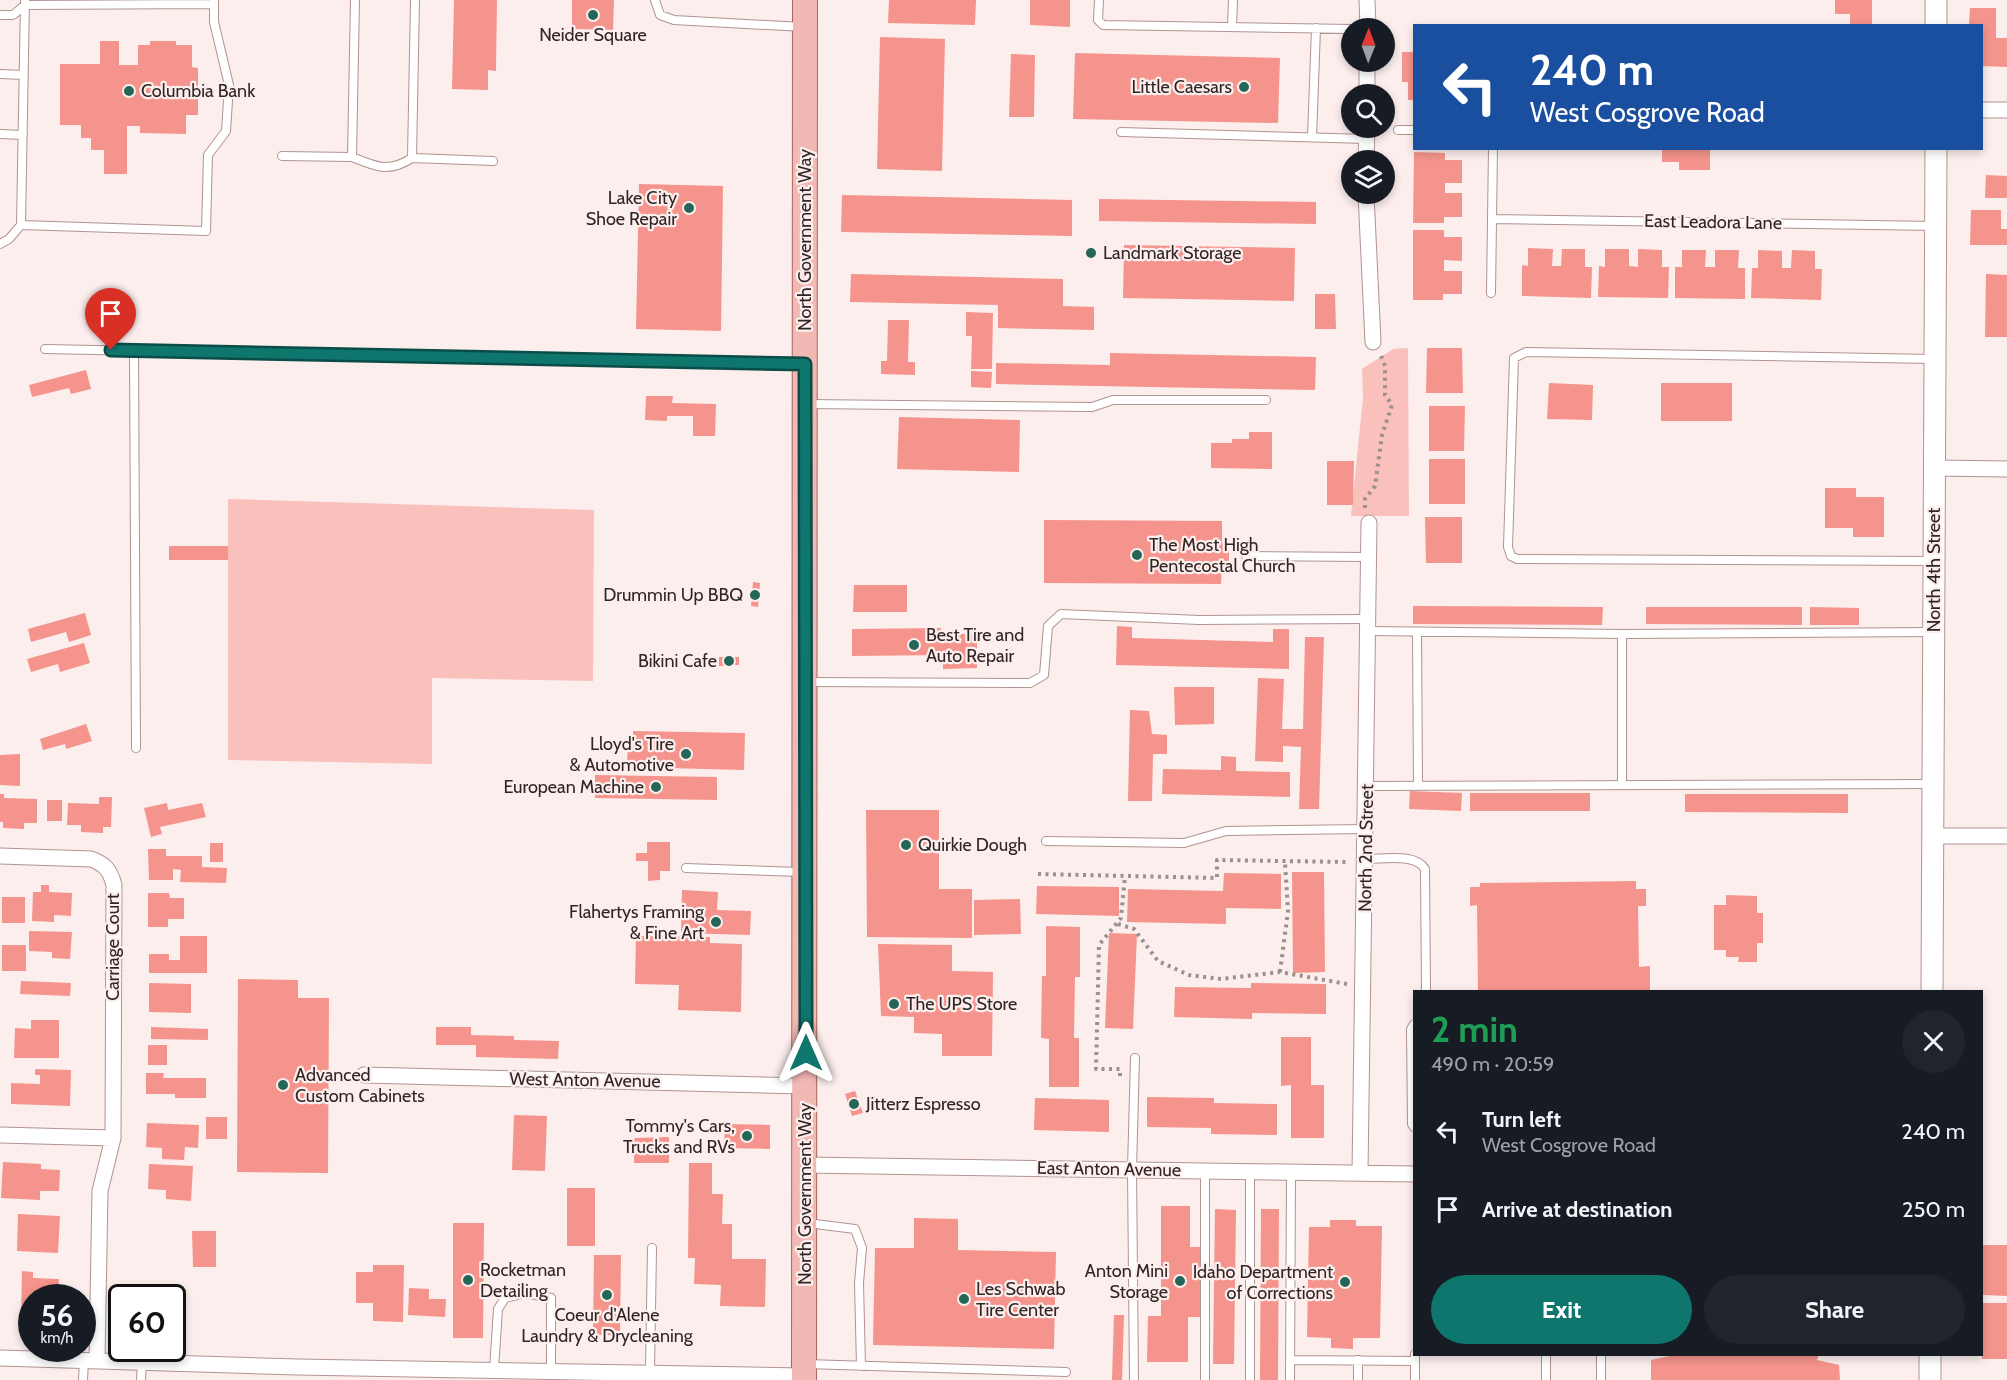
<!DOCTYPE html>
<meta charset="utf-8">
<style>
:root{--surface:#171b24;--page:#20242c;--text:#f1f3f6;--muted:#9ea1a6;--accent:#0f766e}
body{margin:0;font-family:Cabin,sans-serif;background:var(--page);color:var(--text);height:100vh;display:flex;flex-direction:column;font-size:22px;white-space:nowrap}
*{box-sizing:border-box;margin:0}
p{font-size:20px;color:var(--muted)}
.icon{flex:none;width:33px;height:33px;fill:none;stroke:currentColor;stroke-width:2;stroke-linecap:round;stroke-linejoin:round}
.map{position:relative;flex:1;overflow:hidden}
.sheet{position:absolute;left:1413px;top:990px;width:570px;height:366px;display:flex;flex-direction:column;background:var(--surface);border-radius:0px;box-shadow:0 3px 9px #0003}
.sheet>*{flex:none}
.hud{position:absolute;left:1413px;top:24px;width:570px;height:126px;border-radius:0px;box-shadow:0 3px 9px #0003;background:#1a4fa0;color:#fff;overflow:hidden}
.needle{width:39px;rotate:1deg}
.controls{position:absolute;left:1341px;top:18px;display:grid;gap:12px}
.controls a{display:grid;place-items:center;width:54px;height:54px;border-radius:50%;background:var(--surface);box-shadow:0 3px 9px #0003;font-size:30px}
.speed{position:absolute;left:18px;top:1284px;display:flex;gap:12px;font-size:30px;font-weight:700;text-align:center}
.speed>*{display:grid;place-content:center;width:78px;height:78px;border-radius:50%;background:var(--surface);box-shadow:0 3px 9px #0003;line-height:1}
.speed small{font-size:15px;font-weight:400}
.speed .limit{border:3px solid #111;border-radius:9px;background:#fff;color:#111}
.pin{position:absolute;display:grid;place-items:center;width:51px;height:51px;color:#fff;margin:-62px -26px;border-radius:50% 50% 50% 0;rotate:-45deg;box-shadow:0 0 6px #0007}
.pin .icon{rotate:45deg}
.me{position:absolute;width:66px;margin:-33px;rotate:0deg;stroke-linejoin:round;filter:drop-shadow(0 0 4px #0008)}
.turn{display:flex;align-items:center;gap:21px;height:126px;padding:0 18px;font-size:27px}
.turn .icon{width:78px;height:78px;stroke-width:2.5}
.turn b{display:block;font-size:42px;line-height:51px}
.round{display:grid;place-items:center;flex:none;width:63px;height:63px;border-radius:32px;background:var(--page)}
.summary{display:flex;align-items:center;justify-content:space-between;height:102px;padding:0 18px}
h1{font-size:36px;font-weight:800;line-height:45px;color:#1e9e55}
.primary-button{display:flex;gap:12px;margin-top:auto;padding:12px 18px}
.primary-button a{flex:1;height:69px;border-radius:36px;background:var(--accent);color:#fff;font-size:24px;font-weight:800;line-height:69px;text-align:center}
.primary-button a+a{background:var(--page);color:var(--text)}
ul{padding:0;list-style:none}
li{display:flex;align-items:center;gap:18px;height:78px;padding:0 18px}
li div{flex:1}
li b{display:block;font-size:22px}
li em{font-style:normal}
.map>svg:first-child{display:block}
.green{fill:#fac1bc}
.building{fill:#f5948c}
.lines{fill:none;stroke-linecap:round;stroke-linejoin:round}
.lane-casing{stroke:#b19390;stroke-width:10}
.street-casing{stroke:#b19390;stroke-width:17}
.secondary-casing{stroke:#b19390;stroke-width:23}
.primary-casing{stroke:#a86661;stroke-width:26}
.path{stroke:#9c908f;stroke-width:4;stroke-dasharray:3 4.5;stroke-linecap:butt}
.lane{stroke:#fff;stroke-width:8}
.street{stroke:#fff;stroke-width:15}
.secondary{stroke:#fff;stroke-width:21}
.primary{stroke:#f2b8b4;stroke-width:24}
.route-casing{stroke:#0a4d48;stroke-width:15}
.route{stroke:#0f766e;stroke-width:10}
.poi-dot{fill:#246758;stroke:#fbeeed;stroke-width:2}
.labels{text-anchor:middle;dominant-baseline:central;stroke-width:4.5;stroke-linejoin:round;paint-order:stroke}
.poi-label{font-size:18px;fill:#302524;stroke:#fbeeed;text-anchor:end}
.street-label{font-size:18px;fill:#302524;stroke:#fbeeed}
</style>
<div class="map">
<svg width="2007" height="1380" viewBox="0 0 2007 1380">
<rect width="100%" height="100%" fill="#fbeeed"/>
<path class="green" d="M1408,348L1409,516H1351L1363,398L1362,369L1393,349Z
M228,499L594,510L593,681L432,678V764L228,760Z"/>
<path class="building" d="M454,0H497L496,71L488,70V90L452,89Z
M572,0H614L613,30L572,29Z
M889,0H976L975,25L888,23Z
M1030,0H1070V27L1030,25Z
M1835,0H1872V26H1850V14H1835Z
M1970,8H1996V38H2007V67L1982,66V26H1969Z
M880,37L945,39L942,171L877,169Z
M100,41H119V65H138V45H150V41H176V45H192V67L198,68V115H186V134L140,133V126H127V174H104V150H91V138H81V125H60V64H100Z
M1402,52H1414V100H1408V82H1402Z
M1075,53L1280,58L1278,123L1073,119Z
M1011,54L1035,55L1034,117H1009Z
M1662,148H1710V170H1679V162H1662Z
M1414,152L1445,153V160H1462V183H1445V193H1462V217H1444V223H1413Z
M1986,175L2007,176V198H1985Z
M639,184L723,186L721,331L636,329Z
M842,195L1072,200V236L841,232Z
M1099,199L1316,202V224L1099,221Z
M1971,210H2001V229H2007V245H1970Z
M1413,230H1444V237H1462V261L1444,260V271H1462V294H1443V300H1413Z
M1124,245L1295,248L1294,301L1123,298Z
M1528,248L1553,249L1552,266H1561L1562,249H1585V267H1592L1591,298L1522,296V265L1528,266Z
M1605,249H1629V266L1638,267V249L1662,250V267H1669L1668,298L1598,297L1599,266L1605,267Z
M1682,250H1706L1705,267H1715V250H1739L1738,268H1745V299L1675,298V267H1682Z
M1758,250L1782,251V268H1791L1792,250L1815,251V269H1822L1821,300L1751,298L1752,268H1758Z
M851,274L1063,279V306L1094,307V330L998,328V305L850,302Z
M1986,274L2007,275V337H1985Z
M1315,294H1335L1336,329H1315Z
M966,312L993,313L992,369H971L972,336H966Z
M888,320H909L908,362H915V375L881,374V361H887Z
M1427,348H1462L1463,393H1426Z
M1110,353L1316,357L1315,390L996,384V363L1110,365Z
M86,370L91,389L71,394L69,388L32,397L29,385Z
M971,371L992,372L991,388L971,387Z
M1549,383L1593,385L1592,420L1547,419Z
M1661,383H1732V421H1661Z
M646,396H673L672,403L716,404L715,436H693V416H667V421L645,420Z
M1429,406H1465L1464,451H1429Z
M899,417L1020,420L1019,472L897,469Z
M1249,432H1272V469L1211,468V443H1232V439H1249Z
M1429,459H1465V504H1429Z
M1327,461H1354L1353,505H1327Z
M1825,488H1856V497H1884V537H1853V528H1825Z
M1425,517H1462V563H1426Z
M1044,520L1222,521V542L1229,549V561L1222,565L1221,584L1044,583Z
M169,546H228V560H169Z
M753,582L760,583L758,607L751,606Z
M854,585H907V612H853Z
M1413,606L1603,607L1602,625L1413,624Z
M1646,607H1802V625L1646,624Z
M1810,607L1859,608V625H1810Z
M85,613L91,635L69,642L66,632L31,642L28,629Z
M1117,626L1132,627V638L1273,642V629H1289V669L1116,665Z
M941,628L942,634H977V668L943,669V655L852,656V629Z
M1305,637H1324L1319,809H1299L1301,747L1283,746V762L1255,761L1258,678L1284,679L1282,729H1303Z
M84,643L90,663L60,672L58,664L31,672L27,659Z
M719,657H739V665L719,666Z
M1174,687H1214V724L1175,725Z
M1130,710L1149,711L1152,734L1167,735V754H1153L1152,801H1128Z
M86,724L92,741L66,749L65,744L43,750L40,739Z
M633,731L745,733L744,770L627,767L628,740H633Z
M20,754V786L0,785V755Z
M1221,756L1236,757V771L1290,772V797L1162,794L1163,769L1221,770Z
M595,775L717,777V800L595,798Z
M1410,791L1462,793L1461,811L1409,809Z
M1470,793H1590V811H1470Z
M0,794H4V798L37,799V823H24V829L3,828V822H0Z
M1685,794H1848V813L1685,812Z
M99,797H112L111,827H103V833L81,832V825H67L68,803L99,804Z
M47,800H62V821H47Z
M167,803L168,810L202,803L206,817L160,827L162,834L151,837L144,808Z
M866,810H939V889H972V938L867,937Z
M647,842H670V871H660V880L648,881V861H636V853H647Z
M210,843H223V862H210Z
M148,849H166V856H202V867L227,868L226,883L180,882L181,870L173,869V880H149Z
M1292,872H1324L1325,972L1293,973Z
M1224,873L1281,874V909L1226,908V924L1127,922L1128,889L1223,891Z
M1636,881V889H1646V906H1638L1639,967L1650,966V992H1478L1477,905L1470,906V887H1480V883Z
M41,885H49V892L72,893L71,916L54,915V922L32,921L33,892H41Z
M1037,886L1119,887V916L1036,914Z
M682,890L718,892L717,910L751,911L750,935L681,933Z
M148,893H169L170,898H184V919H168V927H148Z
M1726,895L1757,896V913H1763V943H1757V962H1738L1739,957H1726V950H1714V905H1726Z
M2,897H25V923H2Z
M1020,899L1021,934L974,935V900Z
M1046,926L1080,927V977H1075L1074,1038H1079V1087H1049V1039L1041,1038L1042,976H1046Z
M29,931L72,932L70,959L52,958V952L29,951Z
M1109,933L1137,934L1133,1029L1105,1028Z
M180,936H207V973H149V954H169V960H180Z
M636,936L710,937V943L742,944L741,1012L678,1010L679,985L635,984Z
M878,944L952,945V971L993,972L992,1056H942V1034L914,1033V1017L881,1016Z
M2,945H26V971H2Z
M238,979L298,980V998H329L328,1173L237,1172Z
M21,981L71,983L70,996L20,994Z
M149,983L191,984V1013L149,1012Z
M1251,983L1326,984V1014L1252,1013V1019L1174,1017L1175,987L1251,988Z
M31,1020H59V1058H14L15,1028L31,1029Z
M151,1027L208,1029V1040L151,1039Z
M436,1027H471V1035L514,1036V1040L559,1041L558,1059L476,1057V1045H436Z
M1281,1037H1311V1085H1324V1138H1291V1085L1281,1086Z
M148,1045H167V1065H148Z
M35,1069L71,1070L70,1106L11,1104V1083L40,1084V1075H35Z
M146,1073H164L163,1078H206V1098H175V1094H146Z
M855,1091L863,1113L852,1116L845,1094Z
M1147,1097L1214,1098V1103L1277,1104V1135L1211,1134V1128L1147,1127Z
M1035,1098L1109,1100V1132L1034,1130Z
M514,1115L547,1116L545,1171L512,1170Z
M206,1117H227V1139H206Z
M147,1123L199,1125L198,1148L185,1147L184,1160L162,1159V1148L146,1147Z
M725,1124L770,1125V1149L724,1148Z
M669,1137V1163H634V1138Z
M3,1162L41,1164V1169L60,1170L59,1191H40V1200L1,1198Z
M689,1163H712V1194H723L722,1224H732V1259H766L765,1307L720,1306L721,1285L694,1284L695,1258H688Z
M149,1164L193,1166L191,1201L166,1199V1190L148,1189Z
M567,1188H595V1246H567Z
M1161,1206H1190V1247H1200V1317H1188V1362H1147L1148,1316H1161Z
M1215,1209L1236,1210L1234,1364H1213Z
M1261,1209H1279L1278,1380H1260Z
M18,1214L60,1216L58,1253L17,1251Z
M914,1218L958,1219V1250L1056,1252L1054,1349L873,1345L875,1248H914Z
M1330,1220H1356V1226H1382L1380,1338H1353V1349L1331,1348V1338L1307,1337L1309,1227H1330Z
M453,1223H484L483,1338H453Z
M192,1231H216V1267H193Z
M1982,1245H2007V1296L1982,1295Z
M594,1255H621L620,1335H593Z
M373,1265H404L403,1322L373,1321V1303H356V1272H373Z
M22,1271L33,1272V1278L59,1279L58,1298H32V1320L21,1319Z
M409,1288L429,1289V1299H446L445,1317L408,1315Z
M1983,1303H2007V1359H1982Z
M1114,1315H1124L1122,1380H1112Z
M1679,1354H1819L1817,1360L1839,1365L1840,1380H1651V1360Z"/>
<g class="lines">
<g class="lane-casing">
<path id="lane" d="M25,0L21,225L206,231L208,155L226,131L229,85L214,22V0
M355,0L352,157C376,167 389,173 412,158L415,0
M655,0L660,15L674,20L803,27
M1099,0L1098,20L1103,25L1352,29
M0,15H13L25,5L214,4
M1232,27L1233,0
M0,74L23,75
M1398,130H1414
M1121,132L1367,139
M0,134L23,135
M1312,138L1316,28
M282,156L352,157
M412,158L493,161
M1492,219L1934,226
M0,244L9,239L21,225
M1491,293L1493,148
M45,349L800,364
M134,350L136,748
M807,404L1092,407L1113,400H1266
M1246,556L1368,557
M1932,561L1517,559L1511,556L1508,547L1514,358L1526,352L1933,359
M1368,631L1622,634L1933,632
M1417,632L1418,786
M1622,634V785
M806,682L1030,683L1044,675L1048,626L1061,614L1199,620L1368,619
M1367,786L1932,784
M1046,841L1184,843L1226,831L1366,829
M1366,859C1384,859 1415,853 1425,869L1426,992
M686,868L801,872
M1414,1024L1411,1029L1412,1124L1414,1127
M807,1223L855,1229L862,1248L859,1283L861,1366
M1290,1360L1415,1361
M806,1364L1066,1372
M494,1369L498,1309L505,1298L526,1293L551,1298V1370
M650,1372L652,1248
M83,1380L84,1360
M141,1380L142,1362
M1134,1380L1132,1169L1135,1058
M1205,1380V1171
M1250,1380V1172
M1290,1380L1291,1172
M1358,1380V1360
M1415,1380V1354
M1546,1380V1354
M1601,1380V1354"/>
</g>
<g class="street-casing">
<path id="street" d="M1367,0L1368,28
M1367,94V62
M1982,110H2007
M1366,160L1367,128
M1366,194L1373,342
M1934,468L2007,469
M1932,836H2007
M0,856L91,859C105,864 110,870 114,885L113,1138L100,1191L97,1360
M364,1075L805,1086
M0,1135L113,1138
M804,1165L1414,1174
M1360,1173L1369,523
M0,1358L298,1367L804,1376"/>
</g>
<g class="secondary-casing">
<path id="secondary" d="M1936,0V26
M1932,992L1936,148
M1930,1380V1354"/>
</g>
<g class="primary-casing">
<path id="primary" d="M804,1380L805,0"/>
</g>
<path class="path" d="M1365,508V499L1375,486L1382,435L1392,405L1385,395V366L1380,353
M1038,874L1217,878V860L1346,862
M1118,924L1134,929L1158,961L1189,975L1221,979L1280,972L1347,984
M1280,972L1288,911L1285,862
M1120,1076V1069H1096L1099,945L1121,918L1125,876"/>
<use href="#lane" class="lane"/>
<use href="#street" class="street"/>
<use href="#secondary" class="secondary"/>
<use href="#primary" class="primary"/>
</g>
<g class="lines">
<g class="route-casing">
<path id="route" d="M111,350L805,364L806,1053"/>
</g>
<use href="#route" class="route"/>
</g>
<g class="poi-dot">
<circle cx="593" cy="15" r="6"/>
<circle cx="1244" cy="87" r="6"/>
<circle cx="129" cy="91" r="6"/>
<circle cx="689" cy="208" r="6"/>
<circle cx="1091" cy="253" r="6"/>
<circle cx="1137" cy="555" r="6"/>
<circle cx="755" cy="595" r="6"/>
<circle cx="914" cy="645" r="6"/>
<circle cx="729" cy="661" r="6"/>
<circle cx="686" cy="754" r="6"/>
<circle cx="656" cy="787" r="6"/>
<circle cx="906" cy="845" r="6"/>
<circle cx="716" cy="922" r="6"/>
<circle cx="894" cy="1004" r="6"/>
<circle cx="283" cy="1085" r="6"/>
<circle cx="854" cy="1104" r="6"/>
<circle cx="747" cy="1136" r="6"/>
<circle cx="468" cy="1280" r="6"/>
<circle cx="1180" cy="1281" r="6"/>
<circle cx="1345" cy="1282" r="6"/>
<circle cx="607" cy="1295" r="6"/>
<circle cx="964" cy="1299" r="6"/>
</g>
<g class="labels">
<g class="poi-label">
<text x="593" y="35" text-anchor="middle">Neider Square</text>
<text x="1232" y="87">Little Caesars</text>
<text x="141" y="91" text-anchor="start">Columbia Bank</text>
<text x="677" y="198">Lake City<tspan x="677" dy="21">Shoe Repair</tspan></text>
<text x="1103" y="253" text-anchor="start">Landmark Storage</text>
<text x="1149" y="545" text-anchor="start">The Most High<tspan x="1149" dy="21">Pentecostal Church</tspan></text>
<text x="743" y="595">Drummin Up BBQ</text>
<text x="926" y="635" text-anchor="start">Best Tire and<tspan x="926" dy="21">Auto Repair</tspan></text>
<text x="717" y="661">Bikini Cafe</text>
<text x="674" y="744">Lloyd's Tire<tspan x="674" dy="21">&amp; Automotive</tspan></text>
<text x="644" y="787">European Machine</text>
<text x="918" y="845" text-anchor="start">Quirkie Dough</text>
<text x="704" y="912">Flahertys Framing<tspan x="704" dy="21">&amp; Fine Art</tspan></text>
<text x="906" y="1004" text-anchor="start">The UPS Store</text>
<text x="295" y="1075" text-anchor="start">Advanced<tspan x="295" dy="21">Custom Cabinets</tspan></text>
<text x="866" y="1104" text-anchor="start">Jitterz Espresso</text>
<text x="735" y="1126">Tommy's Cars,<tspan x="735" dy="21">Trucks and RVs</tspan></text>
<text x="480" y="1270" text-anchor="start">Rocketman<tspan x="480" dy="21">Detailing</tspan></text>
<text x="1168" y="1271">Anton Mini<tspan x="1168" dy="21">Storage</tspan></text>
<text x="1333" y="1272">Idaho Department<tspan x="1333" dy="21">of Corrections</tspan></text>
<text x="976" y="1289" text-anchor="start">Les Schwab<tspan x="976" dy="21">Tire Center</tspan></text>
<text x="607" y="1315" text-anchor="middle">Coeur d'Alene<tspan x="607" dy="21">Laundry &amp; Drycleaning</tspan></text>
</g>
<g class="street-label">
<text transform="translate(1713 222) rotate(1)">East Leadora Lane</text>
<text transform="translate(805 240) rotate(-90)">North Government Way</text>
<text transform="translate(1934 570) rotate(-90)">North 4th Street</text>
<text transform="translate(1366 848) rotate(-89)">North 2nd Street</text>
<text transform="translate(113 947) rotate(-90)">Carriage Court</text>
<text transform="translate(585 1080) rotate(1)">West Anton Avenue</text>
<text transform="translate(1109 1169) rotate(1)">East Anton Avenue</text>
<text transform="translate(805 1194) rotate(-90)">North Government Way</text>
</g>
</g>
</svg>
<div class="controls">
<a><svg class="needle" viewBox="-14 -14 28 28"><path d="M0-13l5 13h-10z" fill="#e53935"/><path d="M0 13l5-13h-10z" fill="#9ea1a6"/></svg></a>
<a><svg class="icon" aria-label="search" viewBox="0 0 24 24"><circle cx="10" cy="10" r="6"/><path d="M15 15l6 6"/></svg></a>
<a><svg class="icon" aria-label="layers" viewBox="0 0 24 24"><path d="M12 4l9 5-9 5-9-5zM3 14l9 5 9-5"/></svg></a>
</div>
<div class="speed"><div>56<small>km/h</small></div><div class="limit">60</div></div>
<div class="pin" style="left:111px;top:350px;background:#d93025"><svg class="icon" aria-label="arrive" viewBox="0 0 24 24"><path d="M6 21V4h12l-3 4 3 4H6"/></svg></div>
<svg class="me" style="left:806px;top:1053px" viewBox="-20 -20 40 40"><path d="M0-17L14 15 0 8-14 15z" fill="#0f766e" stroke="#fff" stroke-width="4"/></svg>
<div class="hud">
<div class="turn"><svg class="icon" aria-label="left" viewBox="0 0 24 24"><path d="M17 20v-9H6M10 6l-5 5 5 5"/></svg><div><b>240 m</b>West Cosgrove Road</div></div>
</div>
<section class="sheet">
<div class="summary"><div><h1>2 min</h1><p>490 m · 20:59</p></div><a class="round"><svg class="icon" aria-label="close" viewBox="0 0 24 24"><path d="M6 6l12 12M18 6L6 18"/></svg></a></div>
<ul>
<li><svg class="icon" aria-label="left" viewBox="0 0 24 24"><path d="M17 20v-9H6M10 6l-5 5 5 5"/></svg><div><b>Turn left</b><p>West Cosgrove Road</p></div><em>240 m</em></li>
<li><svg class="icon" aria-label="arrive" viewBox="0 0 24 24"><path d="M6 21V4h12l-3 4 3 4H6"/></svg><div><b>Arrive at destination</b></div><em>250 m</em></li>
</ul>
<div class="primary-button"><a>Exit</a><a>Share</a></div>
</section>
</div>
